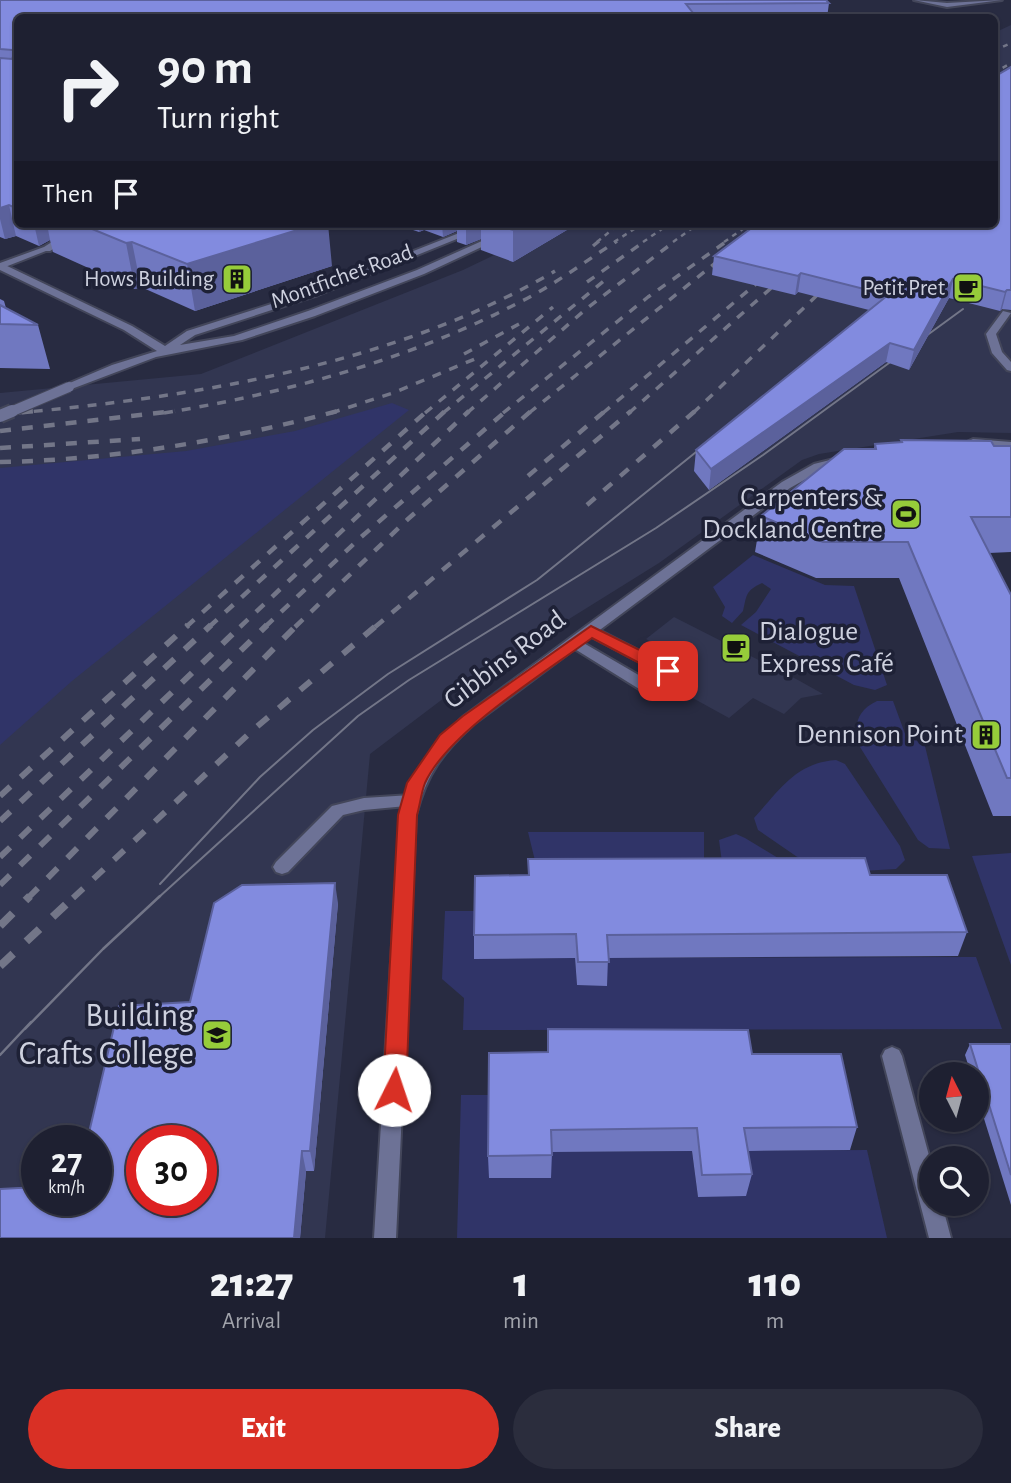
<!DOCTYPE html>
<meta charset="utf-8">
<style>
:root{--surface:#1e2031;--page:#2b2d3d;--text:#f1f3f6;--muted:#a1a3ab;--line:#3c3e4d;--accent:#d93025}
body{margin:0;font-family:"Alegreya Sans",sans-serif;background:var(--page);color:var(--text);height:100vh;display:flex;flex-direction:column;font-size:26px;white-space:nowrap}
*{box-sizing:border-box;margin:0}
p{font-size:23px;color:var(--muted)}
.icon{flex:none;width:38px;height:38px;fill:none;stroke:currentColor;stroke-width:2;stroke-linecap:round;stroke-linejoin:round}
.map{position:relative;height:1238px;overflow:hidden}
.panel{display:flex;flex-direction:column;background:var(--surface);flex:1}
.panel>*{flex:none}
.top-card{position:absolute;left:14px;top:14px;width:984px;height:214px;border-radius:10px;box-shadow:0 2px 5px #0004,0 0 0 2px var(--line);background:#1e2031;color:var(--text);overflow:hidden}
.needle{width:46px;rotate:354deg}
.controls{position:absolute;left:919px;top:1062px;display:grid;gap:14px}
.controls a{display:grid;place-items:center;width:70px;height:70px;border-radius:50%;background:var(--surface);box-shadow:0 2px 5px #0004,0 0 0 2px var(--line);font-size:35px}
.speed{position:absolute;left:21px;top:1125px;display:flex;gap:14px;font-size:35px;font-weight:700;text-align:center}
.speed>*{display:grid;place-content:center;width:91px;height:91px;border-radius:50%;background:var(--surface);box-shadow:0 2px 5px #0004,0 0 0 2px var(--line);line-height:1}
.speed small{font-size:18px;font-weight:400}
.speed .limit{border:10px solid #d22;background:#fff;color:#111}
.pin{position:absolute;display:grid;place-items:center;width:60px;height:60px;color:#fff;margin:-30px;border-radius:14px;box-shadow:0 4px 10px #0006}
.me{position:absolute;width:77px;margin:-38px;rotate:4deg;stroke-linejoin:round;filter:drop-shadow(0 0 5px #0008)}
.turn{display:flex;align-items:center;gap:24px;height:147px;padding:0 28px;font-size:32px}
.turn .icon{width:91px;height:91px;stroke-width:2.5}
.turn b{display:block;font-size:49px;line-height:60px}
.then{display:flex;align-items:center;height:66px;padding:0 28px;background:#0003;gap:14px;font-size:26px}
.eta{display:flex;justify-content:space-evenly;align-items:center;height:119px;text-align:center}
.eta b{font-size:42px;font-weight:800;line-height:49px}
.cta{display:flex;gap:14px;margin-top:auto;padding:14px 28px}
.cta a{flex:1;height:80px;border-radius:42px;background:var(--accent);color:#fff;font-size:28px;font-weight:800;line-height:80px;text-align:center}
.cta a+a{background:var(--page);color:var(--text)}
.map>svg:first-child{display:block}
.built{fill:#323651;fill-rule:evenodd}
.green{fill:#303468}
.lines{fill:none;stroke-linecap:round;stroke-linejoin:round}
.service-casing{stroke:#43465a;stroke-width:4}
.pedestrian-casing{stroke:#43465a;stroke-width:4}
.minor-casing{stroke:#43465a;stroke-width:4}
.tertiary-casing{stroke:#43465a;stroke-width:4}
.service{fill:#6d7296;fill-rule:evenodd}
.pedestrian{fill:#6d7296;fill-rule:evenodd}
.minor{fill:#6d7296;fill-rule:evenodd}
.tertiary{fill:#6d7296;fill-rule:evenodd}
.tram-far1{stroke:#737688;stroke-width:2}
.tram{stroke:#737688;stroke-width:2.5}
.rail-far4{stroke:#737688;stroke-width:2.5;stroke-dasharray:5 5;stroke-linecap:butt}
.rail-far3{stroke:#737688;stroke-width:3.5;stroke-dasharray:9 9;stroke-linecap:butt}
.rail-far2{stroke:#737688;stroke-width:4.5;stroke-dasharray:11 11;stroke-linecap:butt}
.rail-far1{stroke:#737688;stroke-width:6;stroke-dasharray:14 14;stroke-linecap:butt}
.rail{stroke:#737688;stroke-width:8;stroke-dasharray:18 18;stroke-linecap:butt}
.tertiary-bridge-far1-casing{stroke:#43465a;stroke-width:12;stroke-linecap:butt}
.tertiary-bridge-casing{stroke:#43465a;stroke-width:16;stroke-linecap:butt}
.tertiary-bridge-far1{stroke:#6d7296;stroke-width:10}
.tertiary-bridge{stroke:#6d7296;stroke-width:12}
.wall{fill:#7078c0}
.shaded-wall{fill:#5b619c}
.building{fill:#828bdf;stroke:#5b619c;stroke-width:2;fill-rule:evenodd}
.route{fill:#d93025;stroke:#8d1f18;stroke-width:2}
.labels{text-anchor:middle;dominant-baseline:central;stroke-width:7;stroke-linejoin:round;paint-order:stroke}
.far-street-label{font-size:23px;fill:#ced1df;stroke:#1e2136}
.far-poi-label{font-size:23px;fill:#ced1df;stroke:#1e2136;text-anchor:end}
.poi-label{font-size:28px;fill:#ced1df;stroke:#1e2136;text-anchor:end}
.street-label{font-size:28px;fill:#ced1df;stroke:#1e2136}
.near-poi-label{font-size:33px;fill:#ced1df;stroke:#1e2136;text-anchor:end}
</style>
<div class="map">
<svg width="1011" height="1238" viewBox="0 0 1011 1238">
<rect width="100%" height="100%" fill="#282b41"/>
<path class="built" d="M1011,25V433L958,432L819,454L802,460L659,563L452,692L370,754L325,1238H0V393L201,374L463,270L557,225L584,230L591,224H994V33ZM37,1141H96V1200H37ZM142,1141H201V1200H142Z
M674,617L798,680L823,694L801,698L784,714L753,698L729,718L669,685L692,665L646,639Z"/>
<path class="green" d="M392,403L409,410L72,681L0,745V468L186,451L295,431Z
M753,555L825,585L854,586L887,685L875,690L854,685L741,625L756,612L771,589L762,583C745,591 747,595 743,611L732,623L722,616L725,607L713,587Z
M877,701H893L907,739L924,742L950,849L929,848L918,840L860,747C853,726 856,711 877,701Z
M836,760L845,764L900,846L905,860L896,869L827,873L809,865L758,830L754,818C780,790 795,763 836,760Z
M528,832H704V865L537,869Z
M736,834L745,838L793,867L723,870L719,840Z
M1011,853V965L972,856Z
M445,911H475V959L575,958L577,985L605,958L976,957L1002,1029L463,1030L464,998L442,979Z
M461,1095H489L550,1152L692,1151L698,1197L739,1151L867,1150L887,1238H457Z"/>
<g class="lines">
<g class="service-casing">
<path id="service" d="M914,0L947,3L1002,0L947,7Z
M44,247L51,249L0,269V263Z
M591,626L673,668L675,671L673,674H663L586,634L584,631L586,628Z
M575,638L654,684L656,688L654,692H644L570,646L568,643L570,640Z
M411,795L417,797L419,801L417,805L364,810L343,815L288,872L282,874L276,872L273,867L276,862L332,806L364,798Z"/>
</g>
<g class="pedestrian-casing">
<path id="pedestrian" d="M66,233L70,236L69,238L50,251H44V247Z
M1003,311L1011,313L996,334L1002,352L1011,362V371L1007,370L992,353L986,334Z"/>
</g>
<g class="minor-casing">
<path id="minor" d="M973,439L1011,442V448L969,444L967,442Z
M842,457L848,461L846,464L822,470L790,488L474,724C443,752 427,773 416,815L396,1238H374L400,815C411,773 432,745 464,716L782,482L814,464Z
M892,1047L899,1050L902,1056L931,1163V1204H942L951,1238H929L882,1056L885,1050Z"/>
</g>
<g class="tertiary-casing">
<path id="tertiary" d="M482,224H494L318,295L195,335L180,345L234,336L308,311L417,270L520,224H531L424,274L315,316L242,340L156,357L69,390L64,387L65,385L112,365L157,351L124,330L0,270V263L3,264L132,326L165,346L187,331L312,291Z"/>
</g>
<use href="#service" class="service"/>
<use href="#pedestrian" class="pedestrian"/>
<use href="#minor" class="minor"/>
<use href="#tertiary" class="tertiary"/>
<path class="tram-far1" d="M160,884L260,777L313,730L388,674L537,580L711,440
M158,898L358,716L409,680L656,528L763,455L963,309"/>
<path class="tram" d="M25,1029L103,949L160,896
M0,1055L31,1022"/>
<path class="rail-far4" d="M994,51L1011,43
M994,73L1011,63
M597,242L619,224
M614,242L642,224
M643,242L669,224
M673,242L698,224
M724,242L750,224"/>
<path class="rail-far3" d="M593,246L599,241
M587,282L645,241
M464,354L519,324
M16,413C196,397 397,364 555,271
M164,413C286,393 408,360 518,303C553,286 584,262 617,241
M331,413L393,393L482,356
M425,413L553,307
M443,413L605,280
M467,413L586,309L675,241
M503,413L648,297L727,241
M529,413L729,252
M603,413L769,273
M629,413L786,275
M693,413L831,282"/>
<path class="rail-far2" d="M0,414L36,411
M0,431L175,411
M0,448L140,439
M0,462C113,460 229,440 338,411
M528,476L605,411
M587,505L695,411
M186,627L427,411
M209,627L445,411
M240,627L469,411
M265,627L360,538L506,411
M295,627L408,519L531,411
M375,627L631,411"/>
<path class="rail-far1" d="M0,796L188,625
M0,821L211,625
M0,857L242,625
M0,885L267,625
M28,898L297,625
M73,898L253,730L377,625"/>
<path class="rail" d="M0,926L30,896
M0,966L75,896"/>
<g class="tertiary-bridge-far1-casing">
<path id="tertiary-bridge-far1" d="M8,413L69,387"/>
</g>
<g class="tertiary-bridge-casing">
<path id="tertiary-bridge" d="M0,416L12,411"/>
</g>
<use href="#tertiary-bridge-far1" class="tertiary-bridge-far1"/>
<use href="#tertiary-bridge" class="tertiary-bridge"/>
</g>
<path class="wall" d="M0,0L829,3L827,18H18V224H193L203,228L332,266L195,311L141,287L135,289L53,252L50,240L39,246L16,236L5,239L0,237Z
M1011,67V310L1002,309L1000,311L949,298L909,370L886,362L709,490L694,471L696,450L869,310L798,292L795,295L712,275L714,256Z
M395,224H577L513,262L481,250V239L466,245L457,242V231L443,237L424,230L419,232Z
M0,299L4,301L6,308L38,325L50,369L0,368Z
M901,440L994,446H1011V552L989,553L1011,595V816H993L899,578H816L755,552L761,516L874,449L875,444L901,442Z
M528,859L870,875L967,932L958,956L608,958L607,986L577,985L575,958L474,959V935L528,875Z
M338,903L314,1171H306L300,1238H0L96,1200L190,1002Z
M548,1029L752,1054L857,1127L850,1150L748,1151L752,1174L746,1196L698,1197L692,1151L552,1152L551,1178H489L488,1156L547,1052Z
M970,1044H1011V1205L976,1093V1074H971L965,1055Z"/>
<path class="shaded-wall" d="M9,205L16,236L5,239L0,219V208Z
M34,224H47L50,240L39,246Z
M317,224H328L332,266L195,311L187,264Z
M419,224H424V230L419,232Z
M442,224H457V231L443,237Z
M466,224H481V239L466,245Z
M525,224H577L513,262V230Z
M132,242L141,287L135,289L126,243Z
M801,273L798,292L795,295L798,276Z
M953,279L949,298L909,370L914,350Z
M1007,290L1002,309L1000,311L1005,292Z
M890,343L886,362L709,490L711,469Z
M335,883L338,903L314,1171L310,1151Z
M302,1151L306,1171L300,1238H294Z"/>
<path class="building" d="M0,0H826L829,3L686,4L697,18H18V209L9,205L0,208V58L12,59L15,52L12,50L0,49Z
M1011,67V290H1007L1005,292L953,279L914,350L890,343L711,469L696,450L888,295L801,273L798,276L714,256L757,224H994V77Z
M80,224H193L203,228L218,224H317L187,264L132,242L126,243Z
M494,224H525L513,230Z
M0,305L38,325L0,324Z
M901,440L991,441L994,446H1011V517H971L1011,595V778H1007L908,542H823L761,516L844,449H876L875,444L902,442Z
M865,858L870,875H947L967,932L607,935L609,962H578L576,934L474,935L475,876L529,875L528,859Z
M335,883L310,1151H302L294,1238H0V1189L37,1187V1200H96V1141H87L119,1006L190,1002L214,903L242,885ZM142,1141H201V1200H142Z
M548,1029L748,1030L752,1054H841L857,1127L744,1128L752,1174L702,1175L697,1128L551,1130L552,1155L488,1156L489,1053L548,1052Z
M970,1044H1011V1175Z"/>
<path class="route" d="M591,626L674,667L676,671L668,677L662,675L592,638C546,672 448,732 425,783C421,793 420,805 417,815L406,1090L403,1097L394,1101L386,1097L383,1090L398,815L407,783L440,735L463,716Z"/>
<defs>
<g id="building-square" transform="scale(1.575)"><rect x="-9" y="-9" width="18" height="18" rx="4" fill="#96cc3a" stroke="#1e2136"/><path d="M-4-6H4V6H1V3H-1V6H-4ZM-2.5-4.3h1.7v1.8h-1.7ZM.8-4.3h1.7v1.8H.8ZM-2.5-1h1.7V.8h-1.7ZM.8-1h1.7V.8H.8Z" fill="#111"/></g>
<g id="cafe-square" transform="scale(1.575)"><rect x="-9" y="-9" width="18" height="18" rx="4" fill="#96cc3a" stroke="#1e2136"/><path d="M-5.5-4.5H6V0H3Q3 3.5 0 3.5H-2.5Q-5.5 3.5-5.5 0ZM3-3.2v2h1.7v-2ZM-6 4.5H4V6H-6Z" fill="#111"/></g>
<g id="stadium-square" transform="scale(1.575)"><rect x="-9" y="-9" width="18" height="18" rx="4" fill="#96cc3a" stroke="#1e2136"/><path d="M0-5a6.5 5 0 1 0 0 10a6.5 5 0 1 0 0-10ZM-3.5-1.8h7v3.6h-7Z" fill="#111"/></g>
<g id="university-square" transform="scale(1.575)"><rect x="-9" y="-9" width="18" height="18" rx="4" fill="#96cc3a" stroke="#1e2136"/><path d="M0-5L7-2L0 1L-7-2ZM-4 1L0 2.5L4 1V4Q0 6-4 4Z" fill="#111"/></g>
</defs>
<g fill-rule="evenodd">
<use href="#building-square" x="237" y="279"/>
<use href="#cafe-square" x="968" y="288"/>
<use href="#stadium-square" x="906" y="514"/>
<use href="#cafe-square" x="736" y="648"/>
<use href="#building-square" x="986" y="735"/>
<use href="#university-square" x="217" y="1035"/>
</g>
<g class="labels">
<g class="far-street-label">
<text transform="translate(342 277) rotate(-20)">Montfichet Road</text>
</g>
<g class="far-poi-label">
<text x="214" y="279">Hows Building</text>
<text x="945" y="288">Petit Pret</text>
</g>
<g class="poi-label">
<text x="883" y="498">Carpenters &amp;<tspan x="883" dy="32">Dockland Centre</tspan></text>
<text x="759" y="632" text-anchor="start">Dialogue<tspan x="759" dy="32">Express Café</tspan></text>
<text x="963" y="735">Dennison Point</text>
</g>
<g class="street-label">
<text transform="translate(505 660) rotate(-37)">Gibbins Road</text>
</g>
<g class="near-poi-label">
<text x="194" y="1016">Building<tspan x="194" dy="38">Crafts College</tspan></text>
</g>
</g>
</svg>
<div class="controls">
<a><svg class="needle" viewBox="-14 -14 28 28"><path d="M0-13l5 13h-10z" fill="#e53935"/><path d="M0 13l5-13h-10z" fill="#a1a3ab"/></svg></a>
<a><svg class="icon" aria-label="search" viewBox="0 0 24 24"><circle cx="10" cy="10" r="6"/><path d="M15 15l6 6"/></svg></a>
</div>
<div class="speed"><div>27<small>km/h</small></div><div class="limit">30</div></div>
<div class="pin" style="left:668px;top:671px;background:#d93025"><svg class="icon" aria-label="arrive" viewBox="0 0 24 24"><path d="M6 21V4h12l-3 4 3 4H6"/></svg></div>
<svg class="me" style="left:394px;top:1090px" viewBox="-20 -20 40 40"><circle r="19" fill="#fff"/><path d="M0-13L10 11 0 6-10 11z" fill="#d93025"/></svg>
<div class="top-card">
<div class="turn"><svg class="icon" aria-label="right" viewBox="0 0 24 24"><path d="M7 20v-9h11M14 6l5 5-5 5"/></svg><div><b>90 m</b>Turn right</div></div>
<div class="then">Then<svg class="icon" aria-label="arrive" viewBox="0 0 24 24"><path d="M6 21V4h12l-3 4 3 4H6"/></svg></div>
</div>
</div>
<section class="panel">
<div class="eta">
<div><b>21:27</b><p>Arrival</p></div>
<div><b>1</b><p>min</p></div>
<div><b>110</b><p>m</p></div>
</div>
<div class="cta"><a>Exit</a><a>Share</a></div>
</section>
